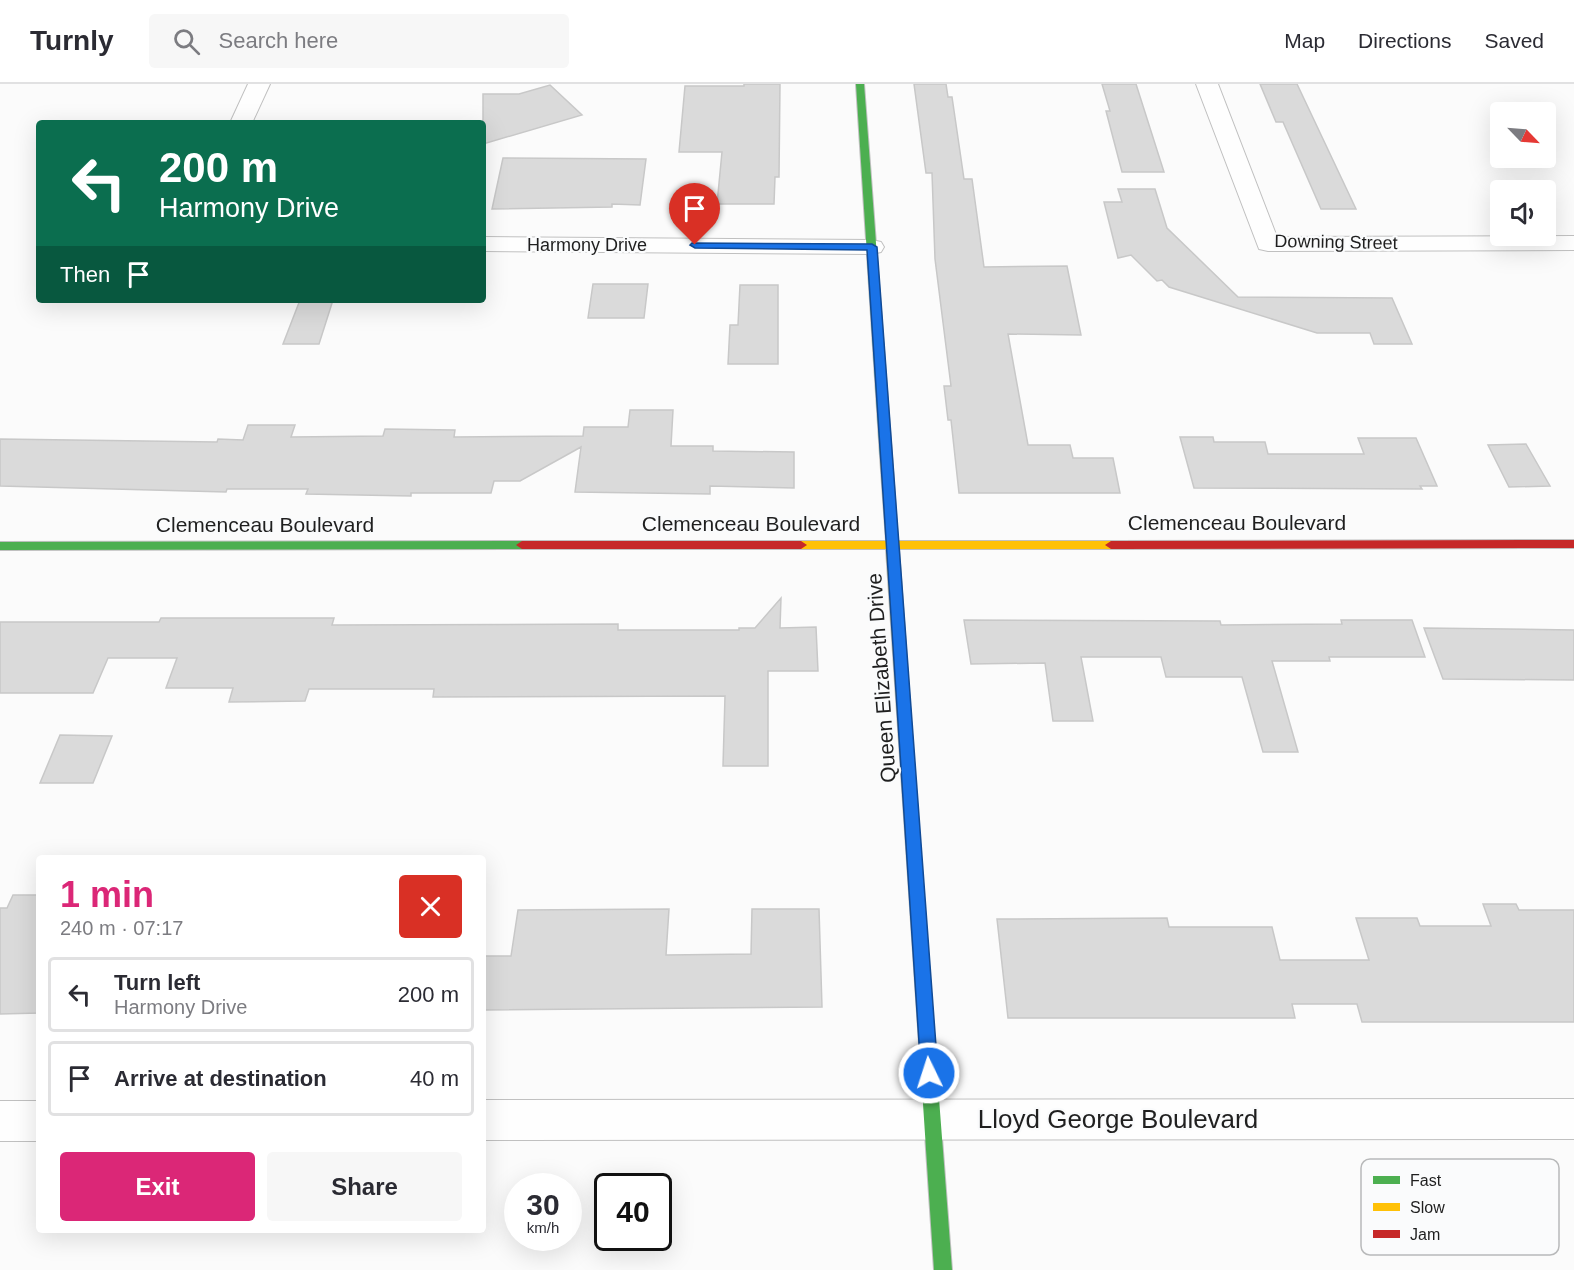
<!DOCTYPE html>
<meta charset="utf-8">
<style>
:root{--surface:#fff;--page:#f7f7f7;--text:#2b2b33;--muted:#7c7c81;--line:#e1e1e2;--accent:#db2777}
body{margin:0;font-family:Arial,sans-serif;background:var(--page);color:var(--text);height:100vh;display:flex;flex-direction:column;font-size:22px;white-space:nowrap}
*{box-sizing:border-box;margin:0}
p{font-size:20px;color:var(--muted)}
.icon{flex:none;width:33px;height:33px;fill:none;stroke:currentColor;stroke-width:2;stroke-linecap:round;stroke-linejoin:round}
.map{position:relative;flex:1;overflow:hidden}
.details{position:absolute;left:36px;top:771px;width:450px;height:378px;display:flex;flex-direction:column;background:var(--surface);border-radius:6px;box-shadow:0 6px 24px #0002}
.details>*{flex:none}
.hud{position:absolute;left:36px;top:36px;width:450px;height:183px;border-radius:6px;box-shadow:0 6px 24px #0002;background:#0b6e4f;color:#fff;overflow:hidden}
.needle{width:39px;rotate:115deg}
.buttons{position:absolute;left:1490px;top:18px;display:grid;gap:12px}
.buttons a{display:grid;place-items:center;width:66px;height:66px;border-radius:6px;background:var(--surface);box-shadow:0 6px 24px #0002;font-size:30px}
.speed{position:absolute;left:504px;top:1089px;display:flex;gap:12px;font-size:30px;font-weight:700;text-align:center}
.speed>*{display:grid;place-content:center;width:78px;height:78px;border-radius:50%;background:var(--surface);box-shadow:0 6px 24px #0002;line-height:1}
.speed small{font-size:15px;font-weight:400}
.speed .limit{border:3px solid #111;border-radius:9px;background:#fff;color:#111}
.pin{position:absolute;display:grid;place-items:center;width:51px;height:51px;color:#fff;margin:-62px -26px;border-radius:50% 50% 50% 0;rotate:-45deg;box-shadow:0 0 6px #0007}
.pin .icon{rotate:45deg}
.me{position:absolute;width:66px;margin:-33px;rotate:356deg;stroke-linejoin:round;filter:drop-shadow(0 0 4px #0008)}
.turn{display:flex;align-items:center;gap:21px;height:126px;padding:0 24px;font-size:27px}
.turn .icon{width:78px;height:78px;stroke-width:2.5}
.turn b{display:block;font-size:42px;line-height:51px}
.then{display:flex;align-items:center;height:57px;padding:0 24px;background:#0003;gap:12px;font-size:22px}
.round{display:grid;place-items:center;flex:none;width:63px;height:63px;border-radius:6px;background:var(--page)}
.summary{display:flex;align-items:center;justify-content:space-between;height:102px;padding:0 24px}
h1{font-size:36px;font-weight:700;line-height:45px;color:var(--accent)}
.button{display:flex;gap:12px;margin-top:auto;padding:12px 24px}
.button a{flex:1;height:69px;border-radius:6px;background:var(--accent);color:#fff;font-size:24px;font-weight:700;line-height:69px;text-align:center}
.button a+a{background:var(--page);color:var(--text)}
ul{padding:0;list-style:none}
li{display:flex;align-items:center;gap:18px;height:75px;margin:0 12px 9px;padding:0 12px;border:3px solid var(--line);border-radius:6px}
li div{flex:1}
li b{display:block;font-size:22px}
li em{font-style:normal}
header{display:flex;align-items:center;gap:36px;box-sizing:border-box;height:84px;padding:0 30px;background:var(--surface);border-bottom:2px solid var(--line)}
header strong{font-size:28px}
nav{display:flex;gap:33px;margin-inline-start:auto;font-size:21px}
.search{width:420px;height:54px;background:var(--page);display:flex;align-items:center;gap:15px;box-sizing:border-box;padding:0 21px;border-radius:6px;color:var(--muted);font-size:22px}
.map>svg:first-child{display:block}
.building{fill:#dadada;stroke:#c8c8c8;stroke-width:1.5}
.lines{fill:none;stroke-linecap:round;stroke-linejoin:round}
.street-casing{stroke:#c0c0c0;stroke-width:2}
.fast-casing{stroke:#c0c0c0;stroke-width:2}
.slow-casing{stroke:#c0c0c0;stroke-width:2}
.jam-casing{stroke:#c0c0c0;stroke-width:2}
.street{fill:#fefefe;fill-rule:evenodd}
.fast{fill:#4caf50;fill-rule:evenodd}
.slow{fill:#ffc107;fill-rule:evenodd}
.jam{fill:#c62828;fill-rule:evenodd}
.route{fill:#1a73e8;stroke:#114b97;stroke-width:1.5}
.labels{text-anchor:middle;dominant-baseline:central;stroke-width:4.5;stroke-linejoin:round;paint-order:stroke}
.far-street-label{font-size:18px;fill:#1f1f1f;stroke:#fafbfc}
.street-label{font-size:21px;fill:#1f1f1f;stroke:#fafbfc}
.near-street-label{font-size:26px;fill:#1f1f1f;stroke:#fafbfc}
.key{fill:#fafbfc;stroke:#b8b9ba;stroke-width:1.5}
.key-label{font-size:16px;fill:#1f1f1f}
</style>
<header>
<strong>Turnly</strong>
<div class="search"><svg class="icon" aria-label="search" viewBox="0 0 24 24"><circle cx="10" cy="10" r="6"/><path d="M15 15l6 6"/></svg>Search here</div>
<nav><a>Map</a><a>Directions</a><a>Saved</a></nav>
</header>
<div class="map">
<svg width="1574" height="1186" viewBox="0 0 1574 1186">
<rect width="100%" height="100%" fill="#fbfbfb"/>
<path class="building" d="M744,0H780L779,93H775L774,120H717L722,68H679L685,2H744Z
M914,0H946L948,13H952L964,95H972L984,183L1067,182L1081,251L1008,250L1028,361H1070L1073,374H1113L1120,409H959L951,336H948L944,302H951L935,175L932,89H926Z
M1102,0H1136L1164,88H1122L1106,27H1110Z
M1260,0H1297L1356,125H1321L1283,38H1276Z
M550,1L582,31L483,60V10H519Z
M503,74L646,75L640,121L612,120V123L492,125Z
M1118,105H1155L1167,144L1238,213L1392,214L1412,260H1374L1370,249H1317L1169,203L1162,196L1157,197L1131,171L1118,174L1104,118H1122Z
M593,200H648L644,234H588Z
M740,201H778V280H728L730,241H738Z
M300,216H333L319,260H283Z
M630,326H673L671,362H713V367L794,368V404L710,402V410L575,408L581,363L520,397H494L491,409H411V412L306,410L308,405H227L226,408L0,402V355L217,358L218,355L243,356L248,341H295L291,353L383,352L385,345L455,346L454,353L583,352L584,343H628Z
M1180,353H1213L1214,358H1265L1268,370H1364L1358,354H1416L1437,402H1420L1422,405L1194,404Z
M1526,360L1550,402L1509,403L1488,361Z
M781,514L780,544L816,543L818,587H768V682H723L725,612L433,613L434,605H309L305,617L229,618L233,604H166L177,574H108L93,609H0V538H159L161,534H334L332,541L618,540V546H739V544H755Z
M964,536L1220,537L1221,541L1342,540L1341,536H1412L1425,573H1329L1330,577H1272L1298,668H1263L1242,593H1166L1161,573H1081L1093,637H1053L1045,579L971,580Z
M1424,544L1574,546V596L1443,595Z
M60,651L112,652L93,699H40Z
M13,811H39V929L0,930V824H7Z
M1483,820H1516L1519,826H1574V938H1362L1357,920H1292L1295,934H1008L997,835L1167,834L1169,843H1272L1280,876H1369L1356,834H1417L1420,842H1491Z
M669,825L666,871L751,870L752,825H819L822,923L483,926V872H511L518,826Z"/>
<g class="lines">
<g class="street-casing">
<path id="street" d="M248,0H270L252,39H230Z
M1196,0H1218L1277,153L1574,152V166L1268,167L1259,165Z
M483,153L872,156L881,158L884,163L881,168L872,170L483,167Z
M1574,1015V1055L483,1056V1016Z
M0,1017H39V1057H0Z"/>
</g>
<g class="fast-casing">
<path id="fast" d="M856,0H864L892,372L886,376L880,372Z
M522,457L528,461L522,465L0,466V458Z
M913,757L918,759L920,763L952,1186H934L906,763L908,759Z"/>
</g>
<g class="slow-casing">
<path id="slow" d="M886,368L892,372L898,457H1111L1117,461L1111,465H899L920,763L918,767L913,769L908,767L906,763L886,465H801L795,461L801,457H886L880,372Z"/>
</g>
<g class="jam-casing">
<path id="jam" d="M1574,456V464L1111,465L1105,461L1111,457Z
M522,457H801L807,461L801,465H522L516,461Z"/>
</g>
<use href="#street" class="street"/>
<use href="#fast" class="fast"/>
<use href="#slow" class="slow"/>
<use href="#jam" class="jam"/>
</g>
<path class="route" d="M692,159L872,160L877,163L938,989L935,995L929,997L923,995L921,989L867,166L695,164L690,161Z"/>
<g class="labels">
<g class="far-street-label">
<text transform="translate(1336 158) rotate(1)">Downing Street</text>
<text x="587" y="161">Harmony Drive</text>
</g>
<g class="street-label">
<text x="1237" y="438">Clemenceau Boulevard</text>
<text x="751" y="439">Clemenceau Boulevard</text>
<text x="265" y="440">Clemenceau Boulevard</text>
<text transform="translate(881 594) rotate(-94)">Queen Elizabeth Drive</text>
</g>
<g class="near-street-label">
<text x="1118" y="1035">Lloyd George Boulevard</text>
</g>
</g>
<rect x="1361" y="1075" width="198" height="96" rx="9" class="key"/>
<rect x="1373" y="1092" width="27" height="8" fill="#4caf50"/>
<rect x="1373" y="1119" width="27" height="8" fill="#ffc107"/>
<rect x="1373" y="1146" width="27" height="8" fill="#c62828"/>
<g class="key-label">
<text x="1410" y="1102">Fast</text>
<text x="1410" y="1129">Slow</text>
<text x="1410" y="1156">Jam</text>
</g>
</svg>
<div class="buttons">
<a><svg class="needle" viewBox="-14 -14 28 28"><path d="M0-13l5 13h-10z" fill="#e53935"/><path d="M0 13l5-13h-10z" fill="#7c7c81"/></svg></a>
<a><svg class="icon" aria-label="sound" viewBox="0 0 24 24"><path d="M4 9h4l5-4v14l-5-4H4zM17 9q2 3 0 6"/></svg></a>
</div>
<div class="speed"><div>30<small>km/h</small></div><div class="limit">40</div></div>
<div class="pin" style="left:695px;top:161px;background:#d93025"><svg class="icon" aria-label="arrive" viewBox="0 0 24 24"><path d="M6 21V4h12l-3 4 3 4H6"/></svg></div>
<svg class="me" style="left:929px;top:989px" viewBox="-20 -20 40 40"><circle r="17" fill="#1a73e8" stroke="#fff" stroke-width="3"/><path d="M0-11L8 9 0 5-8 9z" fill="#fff"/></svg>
<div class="hud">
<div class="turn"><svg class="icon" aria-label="left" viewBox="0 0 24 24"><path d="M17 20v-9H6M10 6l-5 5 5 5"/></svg><div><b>200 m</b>Harmony Drive</div></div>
<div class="then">Then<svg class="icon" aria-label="arrive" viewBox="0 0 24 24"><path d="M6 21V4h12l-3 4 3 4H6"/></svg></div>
</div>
<section class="details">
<div class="summary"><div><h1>1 min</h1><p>240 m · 07:17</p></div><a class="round" style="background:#d93025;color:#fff"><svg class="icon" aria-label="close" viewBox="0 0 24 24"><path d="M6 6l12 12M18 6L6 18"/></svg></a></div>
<ul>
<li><svg class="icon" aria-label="left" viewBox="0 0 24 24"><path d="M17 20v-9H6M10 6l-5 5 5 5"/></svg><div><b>Turn left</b><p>Harmony Drive</p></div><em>200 m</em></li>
<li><svg class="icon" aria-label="arrive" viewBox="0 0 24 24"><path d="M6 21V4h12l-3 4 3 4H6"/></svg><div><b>Arrive at destination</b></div><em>40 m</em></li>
</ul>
<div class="button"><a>Exit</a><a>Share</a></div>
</section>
</div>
